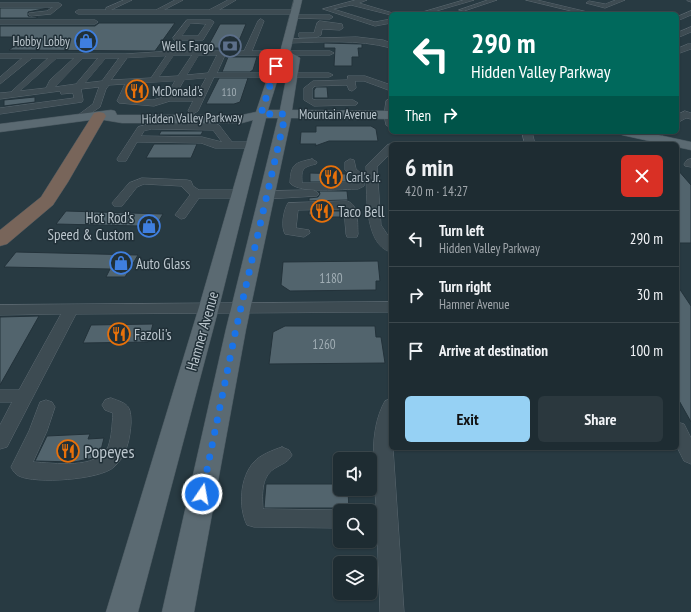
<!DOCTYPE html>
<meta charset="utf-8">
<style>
:root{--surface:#1e2c32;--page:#2b383e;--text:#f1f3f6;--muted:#a1a7ac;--line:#3c484d;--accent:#96d1f4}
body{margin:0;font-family:"PT Sans Narrow",sans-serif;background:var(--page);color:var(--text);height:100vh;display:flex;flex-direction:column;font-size:15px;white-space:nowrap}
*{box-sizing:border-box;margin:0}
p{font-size:13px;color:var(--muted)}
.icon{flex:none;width:22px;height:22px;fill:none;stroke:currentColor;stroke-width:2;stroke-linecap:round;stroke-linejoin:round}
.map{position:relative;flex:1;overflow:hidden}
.sheet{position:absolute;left:389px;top:142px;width:290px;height:308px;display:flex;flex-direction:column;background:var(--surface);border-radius:6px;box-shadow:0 1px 3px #0004,0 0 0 1px var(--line)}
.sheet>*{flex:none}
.hud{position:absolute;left:389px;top:12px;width:290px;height:122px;border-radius:6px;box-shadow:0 1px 3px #0004,0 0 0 1px var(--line);background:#00695c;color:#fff;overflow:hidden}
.buttons{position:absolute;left:333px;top:452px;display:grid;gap:8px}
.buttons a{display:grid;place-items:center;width:44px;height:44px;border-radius:6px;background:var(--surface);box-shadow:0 1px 3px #0004,0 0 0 1px var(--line);font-size:20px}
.pin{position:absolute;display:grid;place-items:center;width:34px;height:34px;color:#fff;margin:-17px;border-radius:8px;box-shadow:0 2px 6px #0006}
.me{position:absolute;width:44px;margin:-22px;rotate:12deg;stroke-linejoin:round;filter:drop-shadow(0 0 3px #0008)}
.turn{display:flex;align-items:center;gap:14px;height:84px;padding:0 16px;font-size:18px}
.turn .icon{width:52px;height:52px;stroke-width:2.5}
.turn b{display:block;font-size:28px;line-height:34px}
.then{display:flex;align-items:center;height:38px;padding:0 16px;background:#0003;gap:8px;font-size:15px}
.round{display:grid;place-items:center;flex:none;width:42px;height:42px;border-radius:6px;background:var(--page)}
.head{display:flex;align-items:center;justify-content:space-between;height:68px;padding:0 16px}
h1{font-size:24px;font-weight:700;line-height:30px}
.action{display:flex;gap:8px;margin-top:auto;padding:8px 16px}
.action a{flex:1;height:46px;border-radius:6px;background:var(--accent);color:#111;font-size:16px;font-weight:700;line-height:46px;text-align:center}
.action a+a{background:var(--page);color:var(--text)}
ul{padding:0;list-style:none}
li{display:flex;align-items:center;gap:12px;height:56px;padding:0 16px;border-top:1px solid var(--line)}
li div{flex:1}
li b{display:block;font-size:15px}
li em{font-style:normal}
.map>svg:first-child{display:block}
.building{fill:#52646d;stroke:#23323a}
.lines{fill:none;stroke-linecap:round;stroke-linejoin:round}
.minor-casing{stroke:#5b6870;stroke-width:1}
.major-casing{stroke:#49575f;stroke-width:1}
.highway-casing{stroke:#47555d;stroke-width:1}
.minor{fill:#3d4b52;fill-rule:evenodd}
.major{fill:#5b6a72;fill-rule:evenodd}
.highway{fill:#78655a;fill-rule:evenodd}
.route{stroke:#1a73e8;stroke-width:7;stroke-dasharray:0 12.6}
.labels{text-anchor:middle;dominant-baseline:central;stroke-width:3;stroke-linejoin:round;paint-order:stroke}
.far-number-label{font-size:11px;fill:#a0adb4}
.far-poi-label{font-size:13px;fill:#bac5cc;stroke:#213038;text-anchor:end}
.far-street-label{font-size:13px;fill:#bac5cc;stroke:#213038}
.number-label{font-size:13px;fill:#a0adb4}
.poi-label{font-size:15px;fill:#bac5cc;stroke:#213038;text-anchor:start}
.street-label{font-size:15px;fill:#bac5cc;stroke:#213038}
.near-poi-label{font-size:18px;fill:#bac5cc;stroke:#213038;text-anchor:start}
</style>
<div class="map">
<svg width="691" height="612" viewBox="0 0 691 612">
<rect width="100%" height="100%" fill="#283a42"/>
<path class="building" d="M0,8H48L28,12V16L38,17L36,18H0Z
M99,23H175L155,51L9,50L26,37H0V26H95Z
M220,24H246L236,48H207Z
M324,43L362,44V48H358L359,57H352V66H334L335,48H324Z
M228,57H257L253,70L250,72H222Z
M219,78H248L240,102L234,104H206Z
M148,86L144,98H129L133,89Z
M316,87H327L328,98H314V90Z
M35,97V102L4,106V100Z
M316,126H371L376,129L378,141H329L315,146L316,144H300L301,132H316Z
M161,131H203L201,135H159Z
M154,144H197L191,158H146Z
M677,169L691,185V243H677Z
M310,173L346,174L347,182H310Z
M319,191H347L348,200L309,201V198L318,197L320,194Z
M66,211L163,214L155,228H139L140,226L56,224Z
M309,211H343V217H331V214L309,215Z
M16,252L138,255L125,277H106L110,269L4,267Z
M378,261L380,281H376V290L290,291L281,285L283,262Z
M677,285L691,306V422L677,397Z
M39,316L0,385V317Z
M153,324L148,342L83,343L91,325Z
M285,326H375L376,337H381L385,363L269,364L273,332Z
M90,434L88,439L104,438L100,454L94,458L74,462L35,461L47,436Z
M266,484H340V489H348L349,511L340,508H264Z"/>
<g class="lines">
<g class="minor-casing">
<path id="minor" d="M124,0H132L111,10H156L175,0H183L164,10H209L228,0H236L219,10H294L297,12L294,14H78L75,12L78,10H106V8Z
M356,0H367L359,3L396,14L391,15L351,5L333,9L375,22L391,19V23L375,26L323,9Z
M464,0H474L426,14H416Z
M488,0H497L464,11L459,10Z
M526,0H537L596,14H584Z
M616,0H625L605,8L586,3L589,1L605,4Z
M687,0H691V2L688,1Z
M0,3H59L62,5L51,14L31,16L29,15V13L47,11L53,7H0Z
M691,11V15L677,21V17Z
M293,15H330L333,17L330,19L291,18L290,17Z
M261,19L264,21L252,51H330L334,53L330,55H225L217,73H273L277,75L273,77H214L198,111L193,114L188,111L193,101H170L154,106L119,103L117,101L125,84L109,85L106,89L100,107L79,121L74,118L93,104L99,87L81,89L83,100L82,102L0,114V108L74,98L73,93L61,94L60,91L0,99V93L11,92L48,58H32L0,84V77L22,58H0V54H125L172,51H244L258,21ZM174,55H192L178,76L159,77ZM199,55H217L208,73L187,75ZM166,56L151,78L111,80L127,58ZM57,58H74L50,80L46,88L20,91ZM83,58H98L76,84L55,87ZM106,58H119L102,81L85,83ZM206,78L196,96H175L184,80ZM175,81L166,96L153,100L127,99L132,88L143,86L144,83Z
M0,20H95L98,22L95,24H0Z
M187,20H211L214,22L203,40H174L173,38ZM191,23L206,24L198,36H182Z
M320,21L342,24L343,28L340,30L322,29L321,35L317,37H299V33H314L317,23Z
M691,27V32L677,38V33Z
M357,37L383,40L391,43V48C357,39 323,42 288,43L284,41L288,39Z
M688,44H691V49L677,54V49Z
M289,73H329L333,75L329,77H292L288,75Z
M348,76H365L391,85V91L364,81H355L356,88L352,91L349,90L347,85L315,86L312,89V99L316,100H353L358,103L356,105L314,106L304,100V88L313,81L347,80Z
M391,98V128L386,125L384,115L386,101Z
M685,111L691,113V119L686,118L677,123V115Z
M152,123L216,124L219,125L232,142H253L258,145L253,148H215L201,143L137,142L126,161H118L117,159L138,127ZM152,129L213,130L222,142L202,137L141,136L144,131Z
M522,132H532L535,144H525Z
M655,132H666L658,140H650L649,138Z
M391,144V153L377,167L381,225L391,240V252C363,245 367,189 366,166L387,145Z
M312,159L317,162L316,164C303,167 301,169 302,182L303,183H353V177L345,170V162L350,159L354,160L356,169L364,176V186L358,189C344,189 299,194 290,183C291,164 294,163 312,159Z
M691,159V167L685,166L684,164L687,160Z
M142,178L187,180L191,181L193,186L199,190H240L246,194L240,198H199L185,218L181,219L175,215L190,195L181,186L144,184L137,187L122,206H114L112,203L129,183Z
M313,190L317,192L319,194L317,196L266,199L260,195L266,191Z
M347,201C360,205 357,223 358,234L357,237H347L346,234L344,209L298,210L296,228L309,230L310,233L304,237L285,234C281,227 283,211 288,203Z
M391,302V312L76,314L7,447L0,449V425L12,402H0V390H19L61,314L0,315V305Z
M111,398C128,404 131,405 131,423C130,438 127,456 114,467C100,480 35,484 19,476C15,474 13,471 11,467L29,431L40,402L46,400L52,402L55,407L47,431L33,462C54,463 97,470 108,447C112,436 112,425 113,413L105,410L102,405L105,400Z
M391,399V448H393L404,612H380L377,528H370V511H367L376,510C375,474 367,433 385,401Z
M677,422L684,424L691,438V464L684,461L677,447Z
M282,447L289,450L292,455C288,462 284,463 277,467C261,475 262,493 263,509L340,510L343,511H340V528L254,527L247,525C238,507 240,477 254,462C260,455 273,450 282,447Z"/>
</g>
<g class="major-casing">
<path id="major" d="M294,0H302L290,52L300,58L292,110L391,111V119L291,118L246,329L194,612H162L226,329L278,118H266L219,307L138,612H106L199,307L253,120L242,123H122L98,119L0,132V124L111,110L115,111L117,115H242L256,112L274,58L280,52ZM286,57L290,59L280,110H268L284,59Z
M620,132H645L691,142V150L677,147V144H663L622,135Z"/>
</g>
<g class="highway-casing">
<path id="highway" d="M99,112L104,113L106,116L68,182L53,205L7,244L0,246V230L41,197L92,116L94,113Z"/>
</g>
<use href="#minor" class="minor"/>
<use href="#major" class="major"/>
<use href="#highway" class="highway"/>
</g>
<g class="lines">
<path class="route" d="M202,494L236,329L284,121V114H261L276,66"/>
</g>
<defs>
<g id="shop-ring" transform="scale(1.15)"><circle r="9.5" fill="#213038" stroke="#3f7fe0" stroke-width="1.5"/><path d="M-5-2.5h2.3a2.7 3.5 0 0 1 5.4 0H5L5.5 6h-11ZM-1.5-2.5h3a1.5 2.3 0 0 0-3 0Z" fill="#3f7fe0"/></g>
<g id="bank-ring" transform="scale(1.15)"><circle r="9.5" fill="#213038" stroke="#5c6f8a" stroke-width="1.5"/><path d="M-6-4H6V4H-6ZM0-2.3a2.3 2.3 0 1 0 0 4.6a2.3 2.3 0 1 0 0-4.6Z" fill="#5c6f8a"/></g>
<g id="restaurant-ring" transform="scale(1.15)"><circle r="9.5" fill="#213038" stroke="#e8710a" stroke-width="1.5"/><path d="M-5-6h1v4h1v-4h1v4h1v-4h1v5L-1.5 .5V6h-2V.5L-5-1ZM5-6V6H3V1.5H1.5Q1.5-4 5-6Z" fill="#e8710a"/></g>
</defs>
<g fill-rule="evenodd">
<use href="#shop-ring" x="86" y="41"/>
<use href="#bank-ring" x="230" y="46"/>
<use href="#restaurant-ring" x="137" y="91"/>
<use href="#restaurant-ring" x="331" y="177"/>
<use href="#restaurant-ring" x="322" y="211"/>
<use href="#shop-ring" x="149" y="226"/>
<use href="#shop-ring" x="121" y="263"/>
<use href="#restaurant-ring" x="119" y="334"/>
<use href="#restaurant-ring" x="68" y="451"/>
</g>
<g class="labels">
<g class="far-number-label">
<text x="229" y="92">110</text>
</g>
<g class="far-poi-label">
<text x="70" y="41">Hobby Lobby</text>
<text x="214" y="46">Wells Fargo</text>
<text x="152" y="91" text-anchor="start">McDonald's</text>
<text x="346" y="177" text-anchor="start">Carl's Jr.</text>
</g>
<g class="far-street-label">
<text x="338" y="114">Mountain Avenue</text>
<text transform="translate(192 118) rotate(-1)">Hidden Valley Parkway</text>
</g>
<g class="number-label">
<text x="331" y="278">1180</text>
<text x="324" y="344">1260</text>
</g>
<g class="poi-label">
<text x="338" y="211">Taco Bell</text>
<text x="134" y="217" text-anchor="end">Hot Rod's<tspan x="134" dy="17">Speed &amp; Custom</tspan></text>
<text x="136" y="263">Auto Glass</text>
<text x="134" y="334">Fazoli's</text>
</g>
<g class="street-label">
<text transform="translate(202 331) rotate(-74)">Hamner Avenue</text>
</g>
<g class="near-poi-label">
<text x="84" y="451">Popeyes</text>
</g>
</g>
</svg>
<div class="buttons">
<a><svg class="icon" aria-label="sound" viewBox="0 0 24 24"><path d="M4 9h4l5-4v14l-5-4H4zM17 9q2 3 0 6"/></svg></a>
<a><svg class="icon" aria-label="search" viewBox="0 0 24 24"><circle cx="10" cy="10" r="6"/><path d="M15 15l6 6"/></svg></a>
<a><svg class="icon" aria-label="layers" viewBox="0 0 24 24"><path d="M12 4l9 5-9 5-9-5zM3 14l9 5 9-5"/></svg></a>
</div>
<div class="pin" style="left:276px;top:66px;background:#d93025"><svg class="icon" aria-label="arrive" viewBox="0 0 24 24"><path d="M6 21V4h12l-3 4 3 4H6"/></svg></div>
<svg class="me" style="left:202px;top:494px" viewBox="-20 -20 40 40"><circle r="17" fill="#1a73e8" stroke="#fff" stroke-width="3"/><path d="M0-11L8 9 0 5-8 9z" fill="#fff"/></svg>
<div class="hud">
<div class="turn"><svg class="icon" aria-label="left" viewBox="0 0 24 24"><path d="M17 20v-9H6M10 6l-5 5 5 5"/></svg><div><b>290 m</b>Hidden Valley Parkway</div></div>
<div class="then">Then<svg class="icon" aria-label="right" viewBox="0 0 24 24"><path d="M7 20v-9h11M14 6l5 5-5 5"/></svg></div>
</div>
<section class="sheet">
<div class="head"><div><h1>6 min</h1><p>420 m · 14:27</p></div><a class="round" style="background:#d93025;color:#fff"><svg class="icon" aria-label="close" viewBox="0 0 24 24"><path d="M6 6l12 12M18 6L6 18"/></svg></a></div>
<ul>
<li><svg class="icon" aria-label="left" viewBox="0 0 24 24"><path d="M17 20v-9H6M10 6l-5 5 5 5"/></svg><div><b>Turn left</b><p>Hidden Valley Parkway</p></div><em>290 m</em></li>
<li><svg class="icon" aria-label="right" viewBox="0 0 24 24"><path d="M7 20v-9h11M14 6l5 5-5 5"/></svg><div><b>Turn right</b><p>Hamner Avenue</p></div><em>30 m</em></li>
<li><svg class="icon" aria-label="arrive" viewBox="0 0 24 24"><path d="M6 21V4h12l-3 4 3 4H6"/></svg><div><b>Arrive at destination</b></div><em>100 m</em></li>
</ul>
<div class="action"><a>Exit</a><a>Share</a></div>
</section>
</div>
